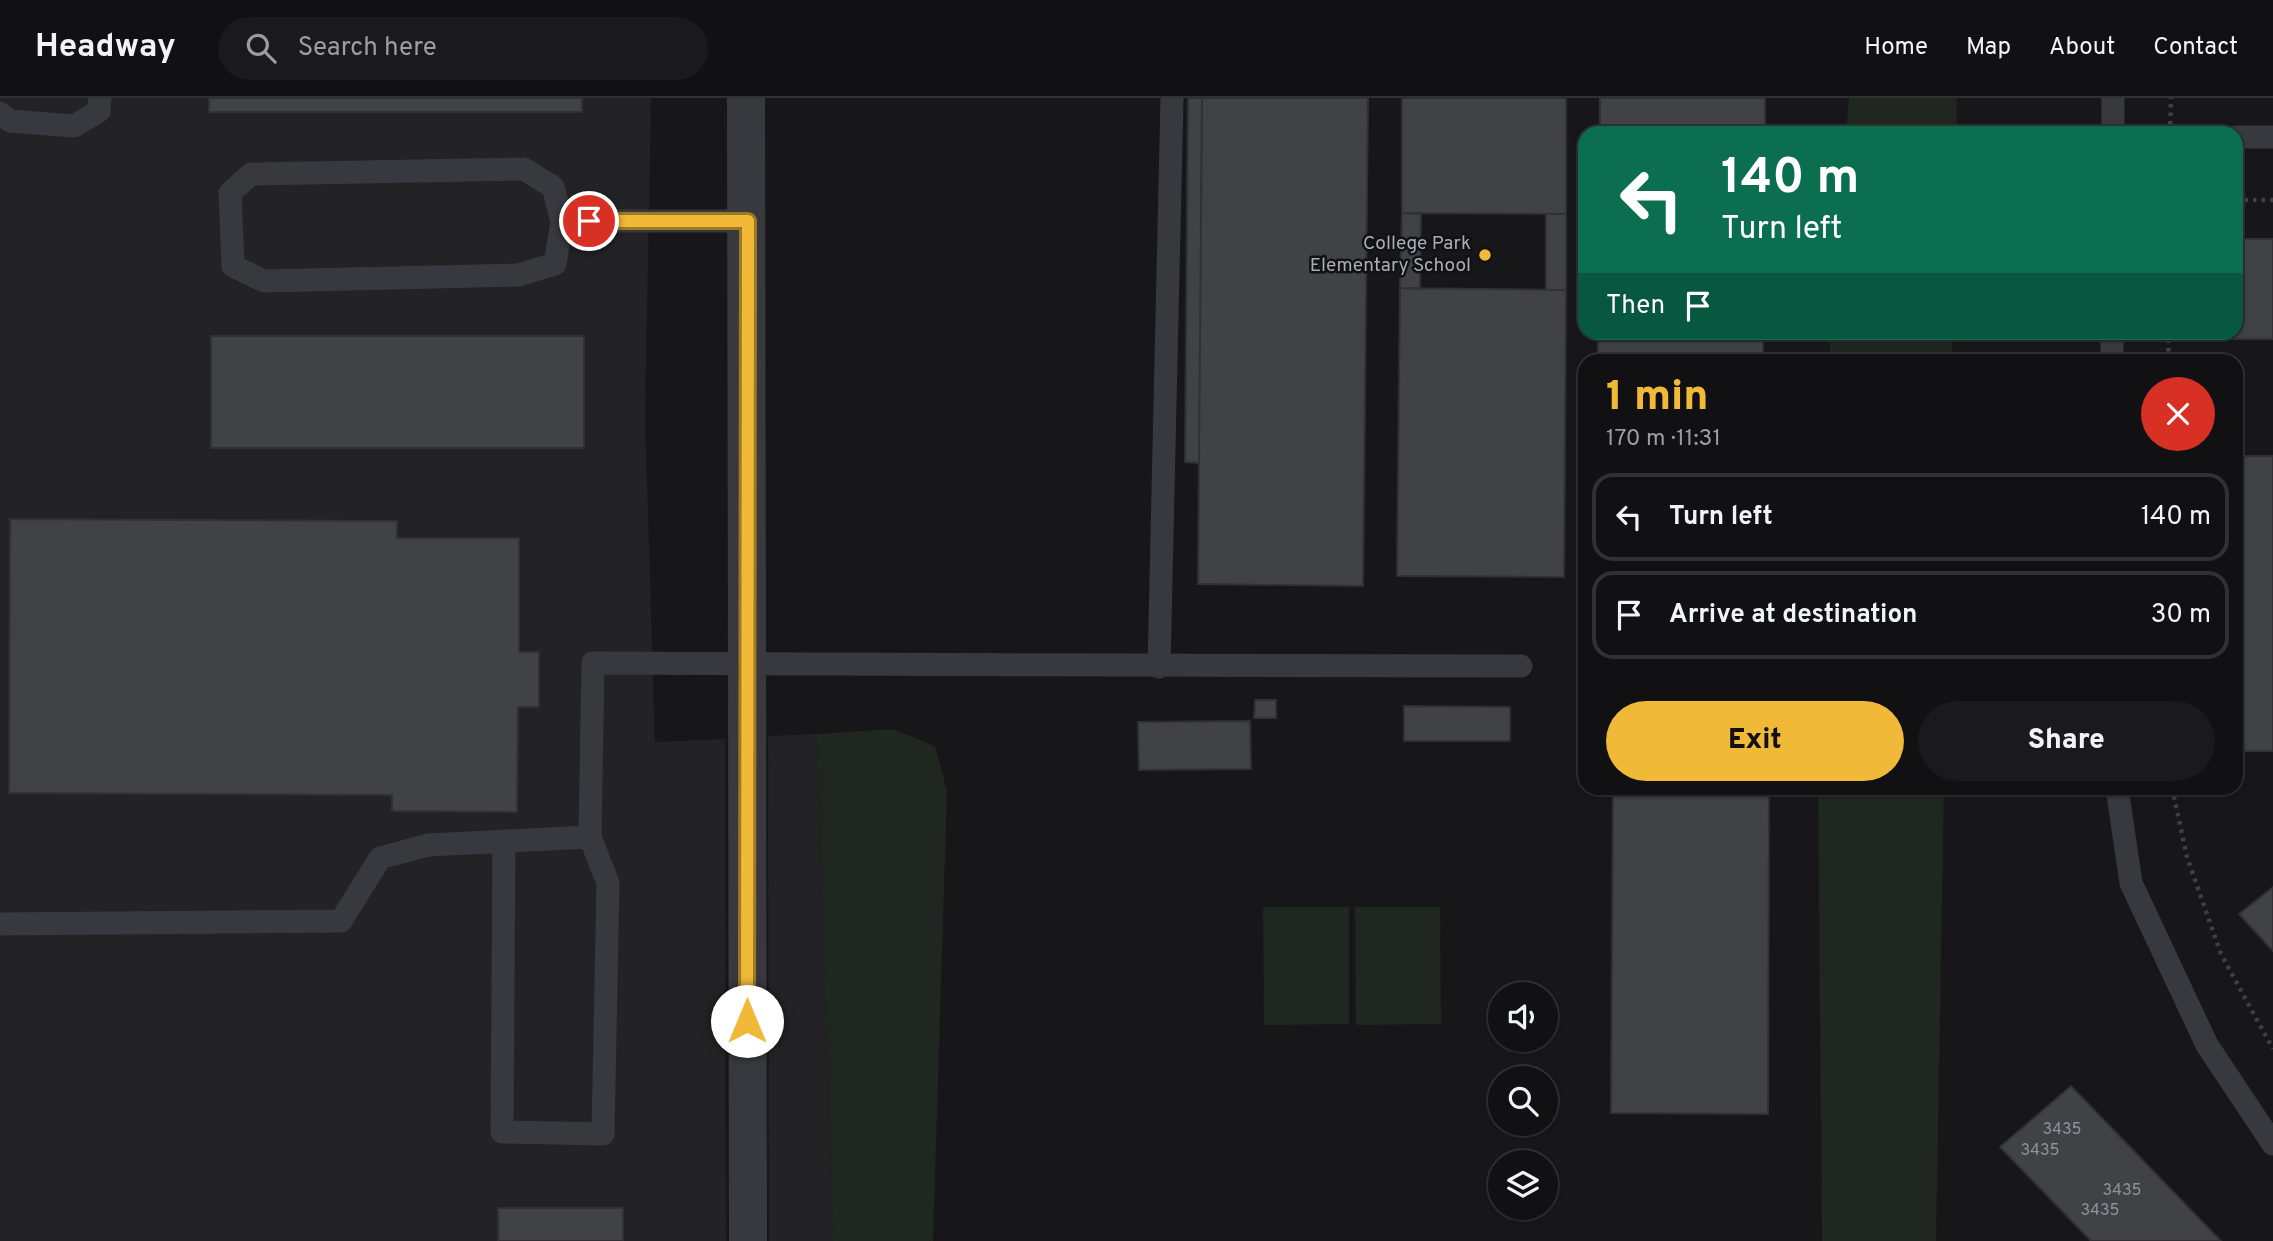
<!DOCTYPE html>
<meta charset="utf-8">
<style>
:root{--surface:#111113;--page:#1a1a1c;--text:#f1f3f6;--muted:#9c9da0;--line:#303133;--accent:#f0ba38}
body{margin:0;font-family:Overpass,sans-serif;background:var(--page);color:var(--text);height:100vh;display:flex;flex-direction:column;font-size:26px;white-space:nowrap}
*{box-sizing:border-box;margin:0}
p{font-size:23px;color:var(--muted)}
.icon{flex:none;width:38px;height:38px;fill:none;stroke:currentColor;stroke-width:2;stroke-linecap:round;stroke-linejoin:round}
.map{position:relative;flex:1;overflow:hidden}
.details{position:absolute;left:1578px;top:256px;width:665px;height:441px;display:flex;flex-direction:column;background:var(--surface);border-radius:21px;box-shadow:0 2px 5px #0004,0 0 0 2px var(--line)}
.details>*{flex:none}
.guide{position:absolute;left:1578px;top:28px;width:665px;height:214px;border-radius:21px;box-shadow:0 2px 5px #0004,0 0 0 2px var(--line);background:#0b6e4f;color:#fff;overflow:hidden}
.buttons{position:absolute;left:1488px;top:884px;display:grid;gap:14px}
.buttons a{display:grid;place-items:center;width:70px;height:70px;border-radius:50%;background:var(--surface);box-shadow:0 2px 5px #0004,0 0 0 2px var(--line);font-size:35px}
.pin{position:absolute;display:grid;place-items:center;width:60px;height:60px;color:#fff;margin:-30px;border:4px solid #fff;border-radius:50%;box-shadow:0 2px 7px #0007}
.me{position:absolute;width:77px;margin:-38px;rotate:0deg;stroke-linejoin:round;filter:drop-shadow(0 0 5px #0008)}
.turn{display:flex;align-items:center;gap:24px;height:147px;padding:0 28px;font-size:32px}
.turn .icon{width:91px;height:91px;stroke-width:2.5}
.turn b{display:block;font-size:49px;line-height:60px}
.then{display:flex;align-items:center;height:66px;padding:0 28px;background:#0003;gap:14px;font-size:26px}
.round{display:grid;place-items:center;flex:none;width:74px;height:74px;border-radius:37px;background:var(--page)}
.head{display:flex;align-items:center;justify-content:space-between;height:119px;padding:0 28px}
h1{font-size:42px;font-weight:800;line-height:52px;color:var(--accent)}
.button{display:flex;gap:14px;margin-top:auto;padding:14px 28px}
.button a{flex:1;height:80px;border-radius:42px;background:var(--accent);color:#111;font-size:28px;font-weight:800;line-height:80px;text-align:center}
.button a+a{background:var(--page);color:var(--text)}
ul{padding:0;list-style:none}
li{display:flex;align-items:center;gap:21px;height:88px;margin:0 14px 10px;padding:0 14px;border:4px solid var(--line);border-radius:21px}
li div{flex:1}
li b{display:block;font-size:26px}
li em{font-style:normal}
header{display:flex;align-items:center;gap:42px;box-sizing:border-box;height:98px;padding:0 35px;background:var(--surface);border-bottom:2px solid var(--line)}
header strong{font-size:33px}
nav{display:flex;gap:38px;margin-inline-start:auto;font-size:24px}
.search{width:490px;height:63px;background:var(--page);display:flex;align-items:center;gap:18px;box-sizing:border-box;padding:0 24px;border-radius:38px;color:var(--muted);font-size:26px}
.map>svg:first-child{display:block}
.built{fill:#232326}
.green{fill:#1f2720}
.building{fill:#414246;stroke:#313135;stroke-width:2}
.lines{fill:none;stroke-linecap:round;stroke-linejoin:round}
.path{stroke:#3e4045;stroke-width:4.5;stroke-dasharray:3.5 5;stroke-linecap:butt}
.service{stroke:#38393e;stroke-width:23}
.tertiary{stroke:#38393e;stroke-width:38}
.route-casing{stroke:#9c7924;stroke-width:18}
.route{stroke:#f0ba38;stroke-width:12}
.poi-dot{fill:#f0ba38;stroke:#121214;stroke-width:2.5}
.labels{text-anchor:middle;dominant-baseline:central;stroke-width:5;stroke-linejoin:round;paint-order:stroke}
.number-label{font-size:16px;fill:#8f929c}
.poi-label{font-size:19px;fill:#a9adb9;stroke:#121214;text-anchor:end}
</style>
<header>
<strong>Headway</strong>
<div class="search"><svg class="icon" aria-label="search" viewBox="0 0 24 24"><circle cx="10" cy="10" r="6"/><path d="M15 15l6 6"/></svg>Search here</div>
<nav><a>Home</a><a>Map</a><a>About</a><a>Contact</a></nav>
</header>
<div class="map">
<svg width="2273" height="1143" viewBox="0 0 2273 1143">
<rect width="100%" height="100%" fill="#171719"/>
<path class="built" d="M0,0H651L645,319L655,644L725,641L726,1143H0Z
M817,636L833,1143H769L768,638Z"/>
<path class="green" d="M1849,0H1957L1956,35H1846Z
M1831,235H1952V262H1829Z
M892,631L935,648L947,693L933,1143H833L817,636Z
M1818,690H1944L1936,1143H1822Z
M1263,809H1349V926L1264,927Z
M1355,809H1440L1441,926L1356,927Z"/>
<path class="building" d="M209,0H582V14H209Z
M1188,0H1202L1199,365L1185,364Z
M1202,0H1368L1363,488L1198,486Z
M1402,0H1566V116L1402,115Z
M1600,0H1765V35H1600Z
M1402,115L1421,116L1420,191L1400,190Z
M1546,116H1566V192H1546Z
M2236,141H2273V241H2197V234H2236Z
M1400,190L1566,192L1564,479L1397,478Z
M1598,234H1763V262H1598Z
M211,238H584V350H211Z
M2236,358H2273V653H2236Z
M10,421L397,423V440H519V554H539V609H518L517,714L392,713V697L9,695Z
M1255,602H1276V620H1254Z
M1404,608L1510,609V643H1404Z
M1250,623L1251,671L1139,672L1138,624Z
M1613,690H1769L1768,1016L1611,1015Z
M2273,789V853L2239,816Z
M2071,988L2221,1143H2091L2000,1049Z
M498,1110H623V1143H498Z"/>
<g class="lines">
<path class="path" d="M2170,35L2171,0
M2236,102H2273
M2168,262L2169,234
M2172,690L2187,759L2221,856L2273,951"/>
<path class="service" d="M2113,0V35
M0,15L10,23L74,28L99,13L100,0
M2236,39H2273
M562,123L555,166L519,177L264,183L233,168L230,95L251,76L524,71L553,89L562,123H748
M2112,262V234
M1159,569L1172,0
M2117,690L2131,785L2207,947L2273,1046
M504,743L502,1034L603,1036L608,785L590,739
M0,826L341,823L380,760L428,747L590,739L593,565C902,565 1212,569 1521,568"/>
<path class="tertiary" d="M746,0L748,1143"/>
</g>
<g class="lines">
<g class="route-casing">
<path id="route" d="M589,123H748L747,923"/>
</g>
<use href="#route" class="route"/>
</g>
<circle class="poi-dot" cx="1485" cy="157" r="7"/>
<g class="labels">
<g class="number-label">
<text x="2062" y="1032">3435</text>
<text x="2040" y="1053">3435</text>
<text x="2122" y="1093">3435</text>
<text x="2100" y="1113">3435</text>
</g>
<g class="poi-label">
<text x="1471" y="146">College Park<tspan x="1471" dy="22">Elementary School</tspan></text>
</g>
</g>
</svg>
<div class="buttons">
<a><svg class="icon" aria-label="sound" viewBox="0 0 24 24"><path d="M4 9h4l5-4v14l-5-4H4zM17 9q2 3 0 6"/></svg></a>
<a><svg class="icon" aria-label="search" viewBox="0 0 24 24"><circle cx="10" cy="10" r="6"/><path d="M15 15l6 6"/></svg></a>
<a><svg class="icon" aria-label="layers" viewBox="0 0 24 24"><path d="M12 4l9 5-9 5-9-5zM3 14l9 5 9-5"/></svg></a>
</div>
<div class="pin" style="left:589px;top:123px;background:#d93025"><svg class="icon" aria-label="arrive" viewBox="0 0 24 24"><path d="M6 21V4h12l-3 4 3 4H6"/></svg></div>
<svg class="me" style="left:747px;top:923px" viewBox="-20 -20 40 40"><circle r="19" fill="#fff"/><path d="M0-13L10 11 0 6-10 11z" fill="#f0ba38"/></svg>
<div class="guide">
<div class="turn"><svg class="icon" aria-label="left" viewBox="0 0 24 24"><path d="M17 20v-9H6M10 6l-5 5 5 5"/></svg><div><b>140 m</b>Turn left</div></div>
<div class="then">Then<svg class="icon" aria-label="arrive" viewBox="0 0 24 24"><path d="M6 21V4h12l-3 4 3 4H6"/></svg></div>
</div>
<section class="details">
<div class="head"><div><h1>1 min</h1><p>170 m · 11:31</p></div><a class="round" style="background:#d93025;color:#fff"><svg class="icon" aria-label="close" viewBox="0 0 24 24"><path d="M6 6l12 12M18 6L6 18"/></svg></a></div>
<ul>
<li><svg class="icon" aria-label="left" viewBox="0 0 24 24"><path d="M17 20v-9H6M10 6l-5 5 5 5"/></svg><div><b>Turn left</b></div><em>140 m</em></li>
<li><svg class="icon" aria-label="arrive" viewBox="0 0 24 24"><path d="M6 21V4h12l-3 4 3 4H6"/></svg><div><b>Arrive at destination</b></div><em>30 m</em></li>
</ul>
<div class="button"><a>Exit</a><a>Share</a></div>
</section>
</div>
